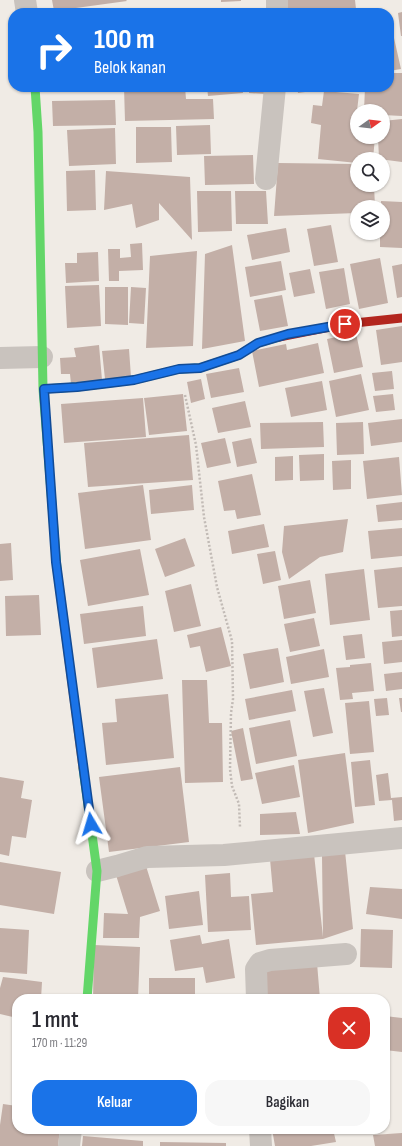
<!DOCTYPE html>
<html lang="id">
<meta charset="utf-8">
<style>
:root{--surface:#fff;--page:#f7f7f7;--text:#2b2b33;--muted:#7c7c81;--accent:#1a73e8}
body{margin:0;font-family:"Sofia Sans Condensed",sans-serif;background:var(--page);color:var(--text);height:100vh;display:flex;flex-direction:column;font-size:15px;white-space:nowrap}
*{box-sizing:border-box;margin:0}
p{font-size:13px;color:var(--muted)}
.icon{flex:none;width:22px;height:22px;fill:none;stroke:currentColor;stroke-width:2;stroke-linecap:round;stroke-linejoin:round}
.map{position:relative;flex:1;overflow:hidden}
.side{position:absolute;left:12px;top:994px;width:378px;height:140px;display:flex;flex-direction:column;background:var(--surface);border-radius:16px;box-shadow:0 1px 3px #0004}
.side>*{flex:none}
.top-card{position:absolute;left:8px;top:8px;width:386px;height:84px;border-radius:16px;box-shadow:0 1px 3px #0004;background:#1a73e8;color:#fff;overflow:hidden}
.needle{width:26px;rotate:75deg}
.buttons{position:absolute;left:350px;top:104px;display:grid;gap:8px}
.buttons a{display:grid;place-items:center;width:40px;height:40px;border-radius:50%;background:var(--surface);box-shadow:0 1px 3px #0004;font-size:20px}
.pin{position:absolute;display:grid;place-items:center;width:34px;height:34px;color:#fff;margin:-17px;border:2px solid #fff;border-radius:50%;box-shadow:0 1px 4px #0007}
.me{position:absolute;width:44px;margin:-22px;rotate:353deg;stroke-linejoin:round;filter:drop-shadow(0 0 3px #0008)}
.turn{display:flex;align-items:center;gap:14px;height:84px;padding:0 20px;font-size:18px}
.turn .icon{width:52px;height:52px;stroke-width:2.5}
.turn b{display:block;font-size:28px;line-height:34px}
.round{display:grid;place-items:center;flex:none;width:42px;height:42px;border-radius:16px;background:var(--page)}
.head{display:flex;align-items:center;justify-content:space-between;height:68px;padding:0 20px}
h1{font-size:24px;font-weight:600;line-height:30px}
.button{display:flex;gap:8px;margin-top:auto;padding:8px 20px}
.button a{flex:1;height:46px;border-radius:16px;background:var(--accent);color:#fff;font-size:16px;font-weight:600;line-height:46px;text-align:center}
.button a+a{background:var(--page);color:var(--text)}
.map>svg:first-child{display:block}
.building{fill:#c3afa7}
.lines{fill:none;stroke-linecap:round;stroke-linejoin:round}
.path{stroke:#c2bbb6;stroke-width:2.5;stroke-dasharray:2 2;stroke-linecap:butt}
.street{stroke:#c9c3be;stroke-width:22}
.fast{stroke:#63d668;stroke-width:9}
.slow{stroke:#ff974d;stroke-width:9}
.jam{stroke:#b3261e;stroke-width:9}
.route-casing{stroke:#114b97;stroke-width:10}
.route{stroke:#1a73e8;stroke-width:7}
</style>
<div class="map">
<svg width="402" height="1146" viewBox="0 0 402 1146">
<rect width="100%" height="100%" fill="#f0ebe5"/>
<path class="building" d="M52,0H126L127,1L54,11Z
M221,0H241V1L221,2Z
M287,0H355L356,9L311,13H288Z
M402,12V36H401L398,13Z
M394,38L401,69L389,71V39Z
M389,73H402V116L383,115V111H364L365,87H389Z
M124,87H185L186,99H213L214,119L125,121Z
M207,87H242L243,93L208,96Z
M249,87H266V94L249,93Z
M297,87H334V88L298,93Z
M324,91L359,94L356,119L357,137H375L373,159H357V163L318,159L321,125L311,123L313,105L322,106Z
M115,100L116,125L53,126L52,101Z
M402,119V162L379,159L378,137H383V121Z
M210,125L211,154L177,155L176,126Z
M136,127H171L172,162L136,163Z
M115,128L116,164L69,166L67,130Z
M253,155L254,184L205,185L204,156Z
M278,163L357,164V185H374L375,207H357V213L274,216Z
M95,170L96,210L67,211L66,171Z
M106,171L190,177L192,240L159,203V220L136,228L132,204L104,210Z
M197,191H231L232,231L198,232Z
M235,191H266L268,224H236Z
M381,201L402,202V248L380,247V233H383V207H381Z
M331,225L338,262L314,266L307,229Z
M286,228L290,252L252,260L247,235Z
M142,243L143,270L119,271V281H109L108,249H120V258L131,257L130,244Z
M232,245L245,341L202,349L205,254Z
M197,251L193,346L146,348L150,256Z
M98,252L99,281L66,283L65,263H77V253Z
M380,258L388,303L359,309L350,264Z
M281,261L286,290L250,297L245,267Z
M402,264V297L397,298L392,266Z
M344,268L350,304L326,309L319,272Z
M310,269L315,293L294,297L289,273Z
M99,285L101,326L67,328L65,286Z
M105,287H128V325L105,324Z
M131,287L146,288L144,324L129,323Z
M282,295L288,326L260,331L254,300Z
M402,326V362L381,365L376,330Z
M356,333L363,367L334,373L327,339Z
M318,343L324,373L259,387L252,351L286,344L287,350Z
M99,345L102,380L71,384L70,374H61L60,358L76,357L74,348Z
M129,349L131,377L105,379L102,351Z
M239,368L244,392L211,398L206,374Z
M392,371L394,389L375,391L372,373Z
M361,374L369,410L336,417L329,381Z
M201,379L205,399L191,403L187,382Z
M322,381L327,410L291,417L285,388Z
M183,394L187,431L149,435L144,398Z
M393,394L395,410L376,412L373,396Z
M143,398L146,437L64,443L61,404Z
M245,401L251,427L218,433L212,408Z
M402,419V442L371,446L368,423Z
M323,422L324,447L261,449L260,423Z
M363,422L364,454L337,455L336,423Z
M189,435L193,480L88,487L84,443Z
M225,438L231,463L207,468L201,443Z
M251,438L257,463L237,467L232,442Z
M324,454V480L300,481L299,455Z
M293,456V480L275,481V457Z
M399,457L402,495L367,499L363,461Z
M351,460V489L333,490L332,461Z
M252,474L261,515L237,519L235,510L224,511L218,481Z
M143,485L151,540L85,549L78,493Z
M192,485L194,510L151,514L149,490Z
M402,502V520L378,522L376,505Z
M348,519L343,552L320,557L289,579L282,552L284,526Z
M264,524L269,547L232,554L228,531Z
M402,528V556L371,559L368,531Z
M185,538L195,566L165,577L155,549Z
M11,543L13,580L0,581V544Z
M140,549L149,595L88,606L80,560Z
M275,551L281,580L263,584L257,554Z
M402,567V606L378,608L374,570Z
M364,569L370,620L330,625L325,574Z
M310,580L316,613L284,619L278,586Z
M191,584L201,626L174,632L165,591Z
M39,595L41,635L6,636L5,596Z
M143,606L146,636L84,644L80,614Z
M402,610V636L392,637L390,611Z
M314,618L320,646L290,652L284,624Z
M221,627L231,666L206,672L200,646L190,648L187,635Z
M362,634L365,658L346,660L343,636Z
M157,639L163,679L97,688L92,648Z
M402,640V662L384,664L382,642Z
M278,648L284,682L250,689L243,654Z
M324,649L329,677L291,684L286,657Z
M371,663L374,691L352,693L353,699L340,700L336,668L350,667V665Z
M402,672V689L386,691L384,674Z
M182,680H207L209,723H222L223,782L185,783Z
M324,688L333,733L313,737L304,691Z
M292,690L296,711L249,720L245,699Z
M168,694L174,758L106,765L102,723L117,722L115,699Z
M387,698L389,715L376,716L374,699Z
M399,698H402V712H401Z
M369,701L374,752L350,754L345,703Z
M290,720L297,756L256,764L249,728Z
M243,728L253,779L241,781L231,731Z
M345,753L354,823L308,833L298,760Z
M370,760L375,805L355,807L351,762Z
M294,765L300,797L262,804L255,773Z
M180,767L189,842L109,852L99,777Z
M388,773L391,798L402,797V820L394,821L392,800L379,801L376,775Z
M0,777L24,781L21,798L32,800L26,838L12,836L9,856L0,854Z
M296,812L300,834L260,835V814Z
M345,851L353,929L323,939L256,945L251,894L273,892L270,859L314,854L323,937L322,856Z
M0,862L61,872L54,914L0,905Z
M146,866L160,911L140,917L139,938H103L104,913L128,914L116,875Z
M230,873L231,897L249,896L251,930L208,932L205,875Z
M370,887L402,889V919L366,914Z
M199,891L203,925L169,929L165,896Z
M0,928L29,930L27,974L0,972Z
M361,929L393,930L392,968L360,967Z
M200,935L202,944L229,939L235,978L206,983L203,967L175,971L170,940Z
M94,945L140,947L138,999H93Z
M317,963L320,999H263L260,969Z
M3,977L42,982L41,999H17V1018L0,1014V988Z
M149,978H195V999H149Z
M385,1016L402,1018V1052L385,1050Z
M3,1104L17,1106V1129H60L58,1146H0V1125Z
M162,1129H190V1130L163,1134Z
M272,1129H333L336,1142L311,1146H275Z
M402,1133V1146H375L373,1135Z
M83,1136L143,1141V1146H82Z
M160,1142L226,1143V1146H160Z"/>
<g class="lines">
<path class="path" d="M185,395L196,445L204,517L217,587L232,641L233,699L231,713L230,769L232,786L239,804L240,827"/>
<path class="street" d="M25,0L27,13
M277,13V0
M266,179L275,87
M0,358L42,357
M97,871L117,866L147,857L224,855L402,838
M257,999L256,969L260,963L270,960L346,954
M260,1129L261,1146
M69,1146L71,1129"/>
<path class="fast" d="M35,87L38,132L43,389L57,569
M43,389L77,387L134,380L179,369L200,368L239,355L258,343L279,337
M83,768L97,871L87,999"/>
<path class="slow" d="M57,569L83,768"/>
<path class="jam" d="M279,337L345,324L402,318"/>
</g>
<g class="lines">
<g class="route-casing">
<path id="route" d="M91,824L56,562L44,389L77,387L134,380L179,369L200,368L239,355L258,343L288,334L345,324"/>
</g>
<use href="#route" class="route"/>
</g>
</svg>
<div class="buttons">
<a><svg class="needle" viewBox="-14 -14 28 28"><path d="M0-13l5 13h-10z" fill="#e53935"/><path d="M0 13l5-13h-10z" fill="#7c7c81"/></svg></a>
<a><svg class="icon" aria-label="search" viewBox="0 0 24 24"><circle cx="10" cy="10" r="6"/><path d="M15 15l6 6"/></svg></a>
<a><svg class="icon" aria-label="layers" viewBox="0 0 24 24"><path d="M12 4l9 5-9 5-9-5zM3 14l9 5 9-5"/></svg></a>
</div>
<div class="pin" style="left:345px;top:324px;background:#d93025"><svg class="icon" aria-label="arrive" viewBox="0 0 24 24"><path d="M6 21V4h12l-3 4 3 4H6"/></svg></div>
<svg class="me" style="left:91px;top:824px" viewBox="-20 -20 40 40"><path d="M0-17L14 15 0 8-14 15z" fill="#1a73e8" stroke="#fff" stroke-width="4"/></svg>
<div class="top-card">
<div class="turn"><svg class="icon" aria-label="right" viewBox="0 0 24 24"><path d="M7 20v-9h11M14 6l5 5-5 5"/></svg><div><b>100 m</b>Belok kanan</div></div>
</div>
<section class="side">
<div class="head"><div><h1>1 mnt</h1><p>170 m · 11:29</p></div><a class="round" style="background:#d93025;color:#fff"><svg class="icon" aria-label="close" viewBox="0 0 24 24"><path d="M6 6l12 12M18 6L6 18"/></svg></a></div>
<div class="button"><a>Keluar</a><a>Bagikan</a></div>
</section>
</div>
